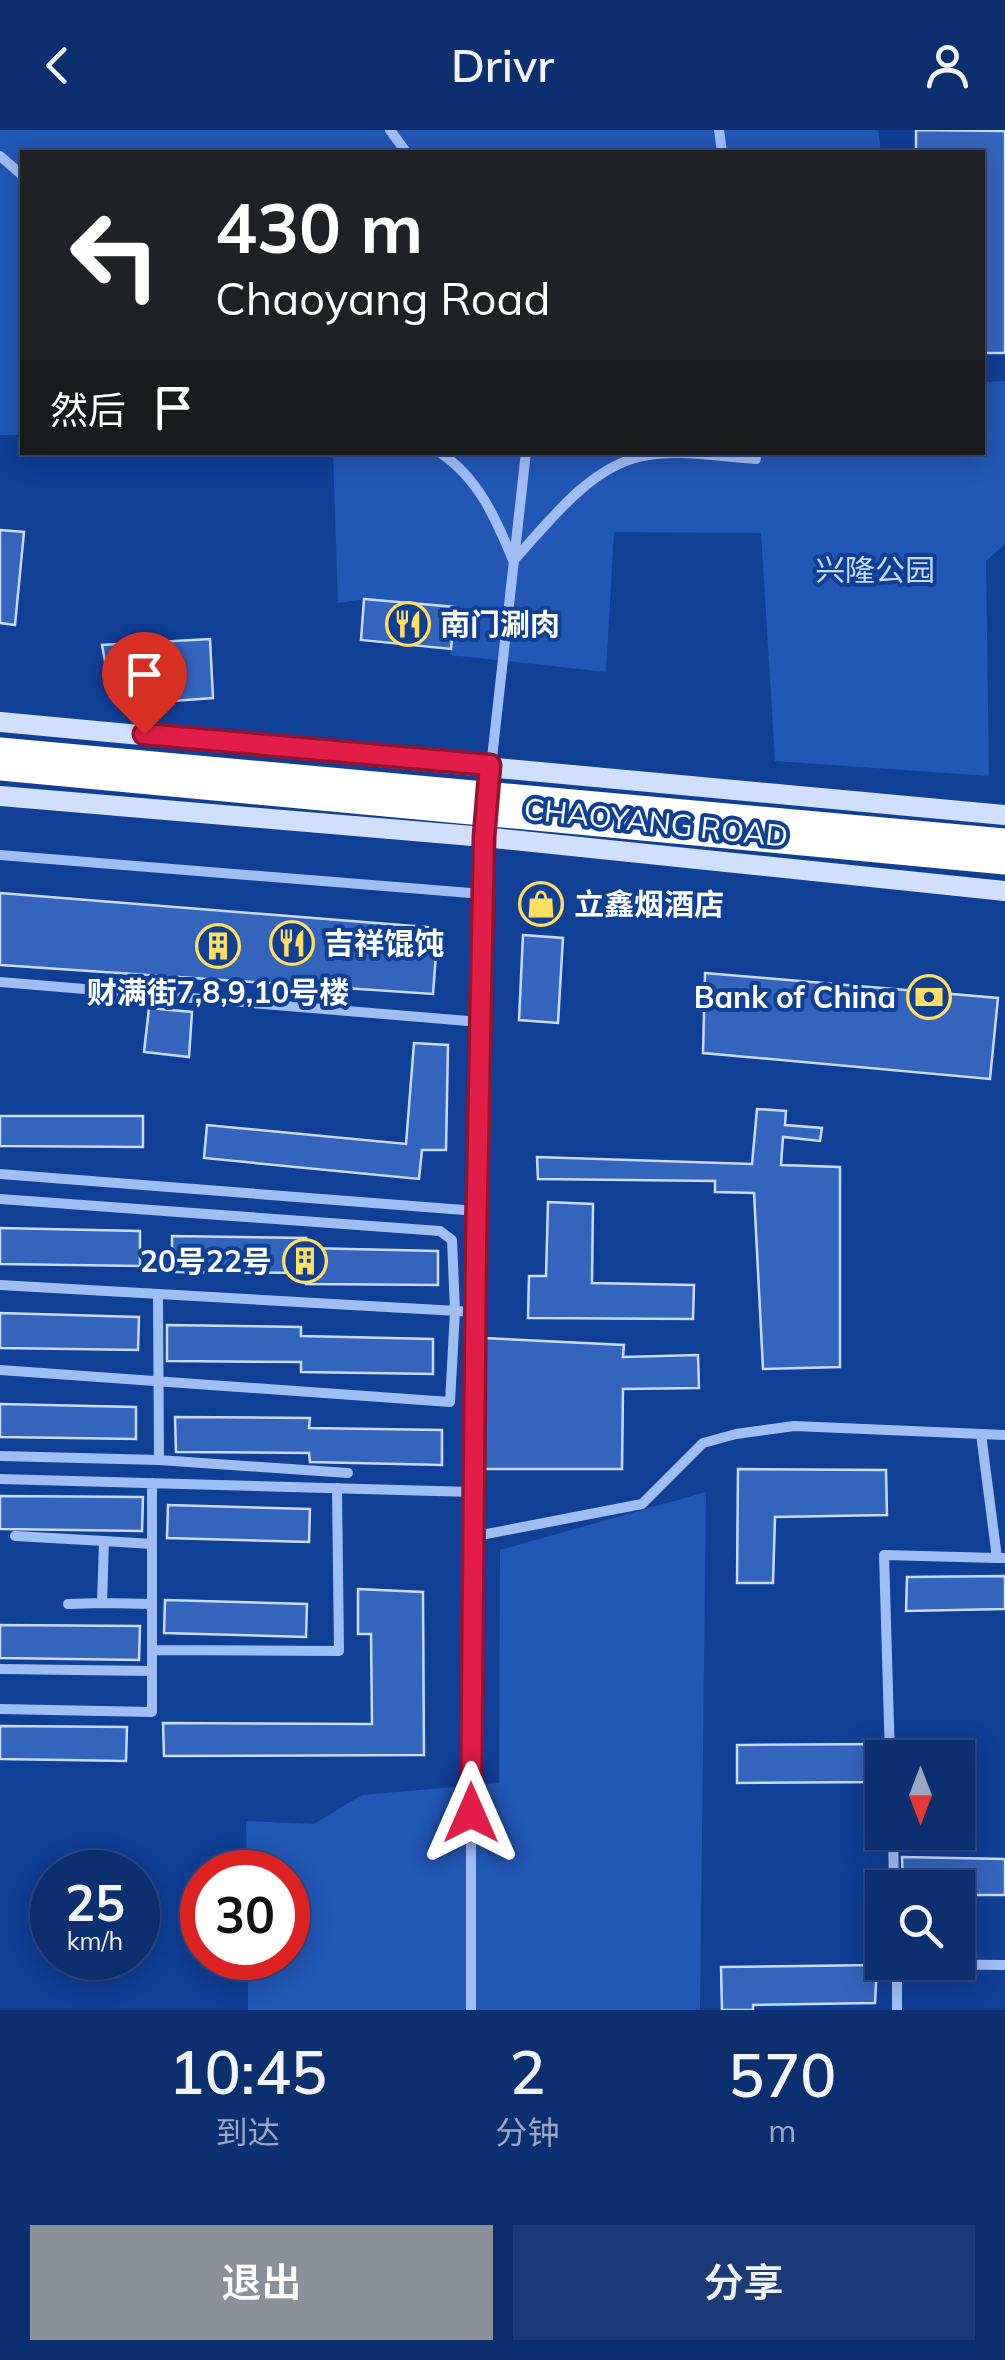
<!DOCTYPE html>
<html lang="zh">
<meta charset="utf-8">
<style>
:root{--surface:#0c2f70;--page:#1a3b78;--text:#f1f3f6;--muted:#9aa9c3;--line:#2c4a83;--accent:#8c9099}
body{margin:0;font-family:Mulish,"Noto Sans SC",sans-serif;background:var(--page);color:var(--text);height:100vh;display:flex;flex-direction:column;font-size:38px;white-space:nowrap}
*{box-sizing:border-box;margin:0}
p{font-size:32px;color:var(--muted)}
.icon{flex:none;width:55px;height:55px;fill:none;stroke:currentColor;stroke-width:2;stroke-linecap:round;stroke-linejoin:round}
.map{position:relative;height:1880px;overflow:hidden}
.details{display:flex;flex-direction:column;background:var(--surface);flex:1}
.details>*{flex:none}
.banner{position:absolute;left:20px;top:20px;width:965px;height:305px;border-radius:0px;box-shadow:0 5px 25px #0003,0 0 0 2px var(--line);background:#202124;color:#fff;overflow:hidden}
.needle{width:65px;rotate:180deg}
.controls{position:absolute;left:865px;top:1610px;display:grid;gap:20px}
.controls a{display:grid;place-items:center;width:110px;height:110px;border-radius:0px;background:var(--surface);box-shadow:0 5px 25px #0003,0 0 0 2px var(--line);font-size:50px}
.speed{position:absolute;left:30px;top:1720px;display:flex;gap:20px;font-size:50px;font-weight:700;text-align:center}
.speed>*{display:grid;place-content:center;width:130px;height:130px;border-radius:50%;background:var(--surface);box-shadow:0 5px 25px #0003,0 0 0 2px var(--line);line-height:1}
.speed small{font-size:25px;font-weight:400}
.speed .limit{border:15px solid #d22;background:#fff;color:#111}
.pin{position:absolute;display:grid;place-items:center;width:85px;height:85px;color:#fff;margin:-102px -42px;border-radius:50% 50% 50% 0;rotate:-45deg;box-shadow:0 0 10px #0007}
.pin .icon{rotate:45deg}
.me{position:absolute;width:110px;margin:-55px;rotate:0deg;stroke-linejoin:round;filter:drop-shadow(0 0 8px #0008)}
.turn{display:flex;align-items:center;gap:35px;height:210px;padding:0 30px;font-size:45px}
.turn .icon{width:130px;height:130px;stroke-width:2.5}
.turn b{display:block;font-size:70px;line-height:85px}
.then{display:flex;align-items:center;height:95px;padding:0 30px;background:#0003;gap:20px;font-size:38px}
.eta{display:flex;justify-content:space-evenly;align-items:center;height:170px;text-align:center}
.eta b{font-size:60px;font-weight:600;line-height:70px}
.button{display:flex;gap:20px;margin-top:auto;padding:20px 30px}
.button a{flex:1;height:115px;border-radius:0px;background:var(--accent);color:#fff;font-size:40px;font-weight:600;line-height:115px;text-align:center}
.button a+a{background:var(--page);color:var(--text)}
header{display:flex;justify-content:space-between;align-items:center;height:130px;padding:0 30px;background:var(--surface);font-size:45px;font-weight:600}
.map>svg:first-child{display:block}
.green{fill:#2257b6}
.building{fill:#3465bd;stroke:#c7dbfe;stroke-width:2.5}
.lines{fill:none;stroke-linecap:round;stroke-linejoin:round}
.street{stroke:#9fbef4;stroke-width:10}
.secondary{stroke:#cfdffd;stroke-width:20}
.highway{stroke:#fff;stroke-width:25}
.route-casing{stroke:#92132f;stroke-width:25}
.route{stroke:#e11d48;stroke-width:18}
.labels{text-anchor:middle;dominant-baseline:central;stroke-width:8;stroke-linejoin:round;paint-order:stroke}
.park-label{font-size:30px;fill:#c7dbfe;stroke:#103f96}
.poi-label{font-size:30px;font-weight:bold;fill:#fff;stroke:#103f96;text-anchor:start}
.street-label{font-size:30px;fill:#fff;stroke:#103f96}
</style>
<header><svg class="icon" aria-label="back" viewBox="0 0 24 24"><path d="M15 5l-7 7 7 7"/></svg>Drivr<svg class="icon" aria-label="person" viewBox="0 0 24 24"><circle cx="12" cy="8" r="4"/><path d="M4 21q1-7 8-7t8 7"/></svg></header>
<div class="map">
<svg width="1005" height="1880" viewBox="0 0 1005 1880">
<rect width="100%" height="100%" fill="#103f96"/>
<path class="green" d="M0,0H878L881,22H22V305H0Z
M1005,251V414L986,431L989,646L775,631L761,403L614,402L606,542L450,525L454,477L365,469L338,473L333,323L982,322L983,252Z
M706,1362L700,1880H248V1828H288V1742H247L246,1691L314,1694L362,1665L499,1653L500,1420Z"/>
<path class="building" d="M916,0L1005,1V223H982V22H916Z
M0,400L24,402L15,495L0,493Z
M364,469L455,477L451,519L361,510Z
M210,509L213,568L173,571V558L110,559L102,515Z
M0,763L438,798L433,864L0,835Z
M523,805L563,808L558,893L519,890Z
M705,843L998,868L990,949L703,923Z
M149,878L192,882L189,927L144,922Z
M414,913L448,915L446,1020H422L419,1049L204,1028L207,995L406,1014Z
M757,979L786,981L785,995L822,998L820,1011L783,1007L781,1035L840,1037V1237L763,1239L754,1063L715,1062V1051L538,1049L537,1027L752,1034Z
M0,986H143V1017L0,1016Z
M548,1072L593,1074L592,1153L694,1155L693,1189L528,1188L529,1146H546Z
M0,1098L140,1101V1136L0,1134Z
M172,1106L306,1108V1118L438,1121V1155L306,1154V1143L172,1142Z
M0,1183L139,1187L138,1220L0,1218Z
M167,1195L301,1197V1206L433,1209V1244L301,1242V1232L167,1231Z
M484,1208L624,1215L623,1227L698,1225L699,1258L623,1259L622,1339H484Z
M0,1274L136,1277V1309L0,1307Z
M175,1287L310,1288L309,1298L442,1300V1335L310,1332L309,1323L176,1322Z
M738,1339L886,1340L887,1385L775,1387L773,1453H737Z
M0,1366L143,1367L142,1401L0,1399Z
M168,1375L310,1379L309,1412L167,1408Z
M1005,1446V1479L906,1481L907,1447Z
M358,1459L423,1462L424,1625L164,1626L163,1593L372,1594L371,1504H358Z
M165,1470L307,1474L306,1507L164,1503Z
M0,1495L140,1496L139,1530L0,1528Z
M0,1596L127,1597L126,1631L0,1629Z
M881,1614L882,1652L737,1653V1615Z
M902,1727L1005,1729V1765H958V1758H903Z
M877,1835L875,1873L753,1875V1880H722L721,1837Z"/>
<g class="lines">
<path class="street" d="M390,0L406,22
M719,0L722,22
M0,26L22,45
M439,322C478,347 496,389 513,430
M514,430C548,393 588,339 639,327C675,318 719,327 756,329L755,322
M488,664L526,322
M0,725L483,764
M0,852L480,892
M0,1044L477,1081
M0,1069L440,1101L452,1110L455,1181L450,1272L0,1240
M0,1155L475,1182
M158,1164L159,1330L348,1343
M981,1304L997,1428H1005
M0,1326L159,1330
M0,1349L472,1362
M152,1353V1520L339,1521L337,1358
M15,1406L104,1411
M471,1407L642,1374L703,1313L736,1304L794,1296L1005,1305
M68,1474L102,1473
M152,1474L102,1473L104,1411L152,1414
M0,1539L152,1541
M0,1579L152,1582V1520
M890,1628L884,1425L997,1428
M893,1702L894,1758
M897,1832V1880
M897,1834L1005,1835
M471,1880V1407L484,706"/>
<path class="secondary" d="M0,592L1005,685
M0,666L484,707L1005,761"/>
<path class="highway" d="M0,620L1005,711
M0,638L1005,732"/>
</g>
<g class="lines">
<g class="route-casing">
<path id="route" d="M144,604L490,635L484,707L476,1115L471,1683"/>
</g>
<use href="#route" class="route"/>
</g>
<defs>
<g id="restaurant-ring" transform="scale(2.25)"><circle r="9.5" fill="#103f96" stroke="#ffdf62" stroke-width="1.5"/><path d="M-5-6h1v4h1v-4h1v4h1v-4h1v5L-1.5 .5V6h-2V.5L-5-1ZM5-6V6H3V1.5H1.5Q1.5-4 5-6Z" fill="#ffdf62"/></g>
<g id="shop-ring" transform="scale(2.25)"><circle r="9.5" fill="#103f96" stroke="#ffdf62" stroke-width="1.5"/><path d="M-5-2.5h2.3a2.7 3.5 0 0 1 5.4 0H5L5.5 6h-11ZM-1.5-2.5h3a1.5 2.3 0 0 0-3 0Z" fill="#ffdf62"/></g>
<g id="building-ring" transform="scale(2.25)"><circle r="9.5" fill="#103f96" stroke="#ffdf62" stroke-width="1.5"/><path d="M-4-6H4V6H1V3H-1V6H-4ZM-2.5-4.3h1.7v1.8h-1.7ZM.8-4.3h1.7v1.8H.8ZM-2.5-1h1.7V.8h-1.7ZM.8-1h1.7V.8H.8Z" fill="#ffdf62"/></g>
<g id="bank-ring" transform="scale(2.25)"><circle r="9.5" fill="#103f96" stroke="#ffdf62" stroke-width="1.5"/><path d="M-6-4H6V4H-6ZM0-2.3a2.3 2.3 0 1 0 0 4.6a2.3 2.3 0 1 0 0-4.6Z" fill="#ffdf62"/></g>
</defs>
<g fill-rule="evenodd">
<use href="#restaurant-ring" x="408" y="494"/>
<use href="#shop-ring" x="541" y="774"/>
<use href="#restaurant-ring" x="292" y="813"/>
<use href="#building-ring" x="218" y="816"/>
<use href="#bank-ring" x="929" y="867"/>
<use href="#building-ring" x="305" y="1131"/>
</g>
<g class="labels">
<g class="park-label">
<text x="875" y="440">兴隆公园</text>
</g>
<g class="poi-label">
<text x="440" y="494">南门涮肉</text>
<text x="574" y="774">立鑫烟酒店</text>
<text x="324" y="813">吉祥馄饨</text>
<text x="218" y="862" text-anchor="middle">财满街7,8,9,10号楼</text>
<text x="896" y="867" text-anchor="end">Bank of China</text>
<text x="272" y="1131" text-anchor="end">20号22号</text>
</g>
<g class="street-label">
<text transform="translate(656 692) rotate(6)">CHAOYANG ROAD</text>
</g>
</g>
</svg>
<div class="controls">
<a><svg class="needle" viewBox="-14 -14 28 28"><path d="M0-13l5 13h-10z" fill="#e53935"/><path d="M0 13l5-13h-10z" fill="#9aa9c3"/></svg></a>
<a><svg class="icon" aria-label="search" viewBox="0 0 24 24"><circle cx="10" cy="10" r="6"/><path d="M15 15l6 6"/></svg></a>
</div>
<div class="speed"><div>25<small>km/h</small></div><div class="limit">30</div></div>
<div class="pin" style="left:144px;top:604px;background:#d93025"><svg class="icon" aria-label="arrive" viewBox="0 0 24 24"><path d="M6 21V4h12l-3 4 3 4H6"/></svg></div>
<svg class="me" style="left:471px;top:1683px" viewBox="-20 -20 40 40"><path d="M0-17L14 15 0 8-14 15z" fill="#e11d48" stroke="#fff" stroke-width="4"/></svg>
<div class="banner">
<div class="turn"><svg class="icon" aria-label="left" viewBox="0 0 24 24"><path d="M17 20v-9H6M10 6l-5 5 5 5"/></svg><div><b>430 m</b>Chaoyang Road</div></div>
<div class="then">然后<svg class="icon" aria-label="arrive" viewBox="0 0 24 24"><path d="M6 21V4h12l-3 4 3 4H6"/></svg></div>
</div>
</div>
<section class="details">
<div class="eta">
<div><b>10:45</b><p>到达</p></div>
<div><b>2</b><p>分钟</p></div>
<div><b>570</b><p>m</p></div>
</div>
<div class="button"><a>退出</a><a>分享</a></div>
</section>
